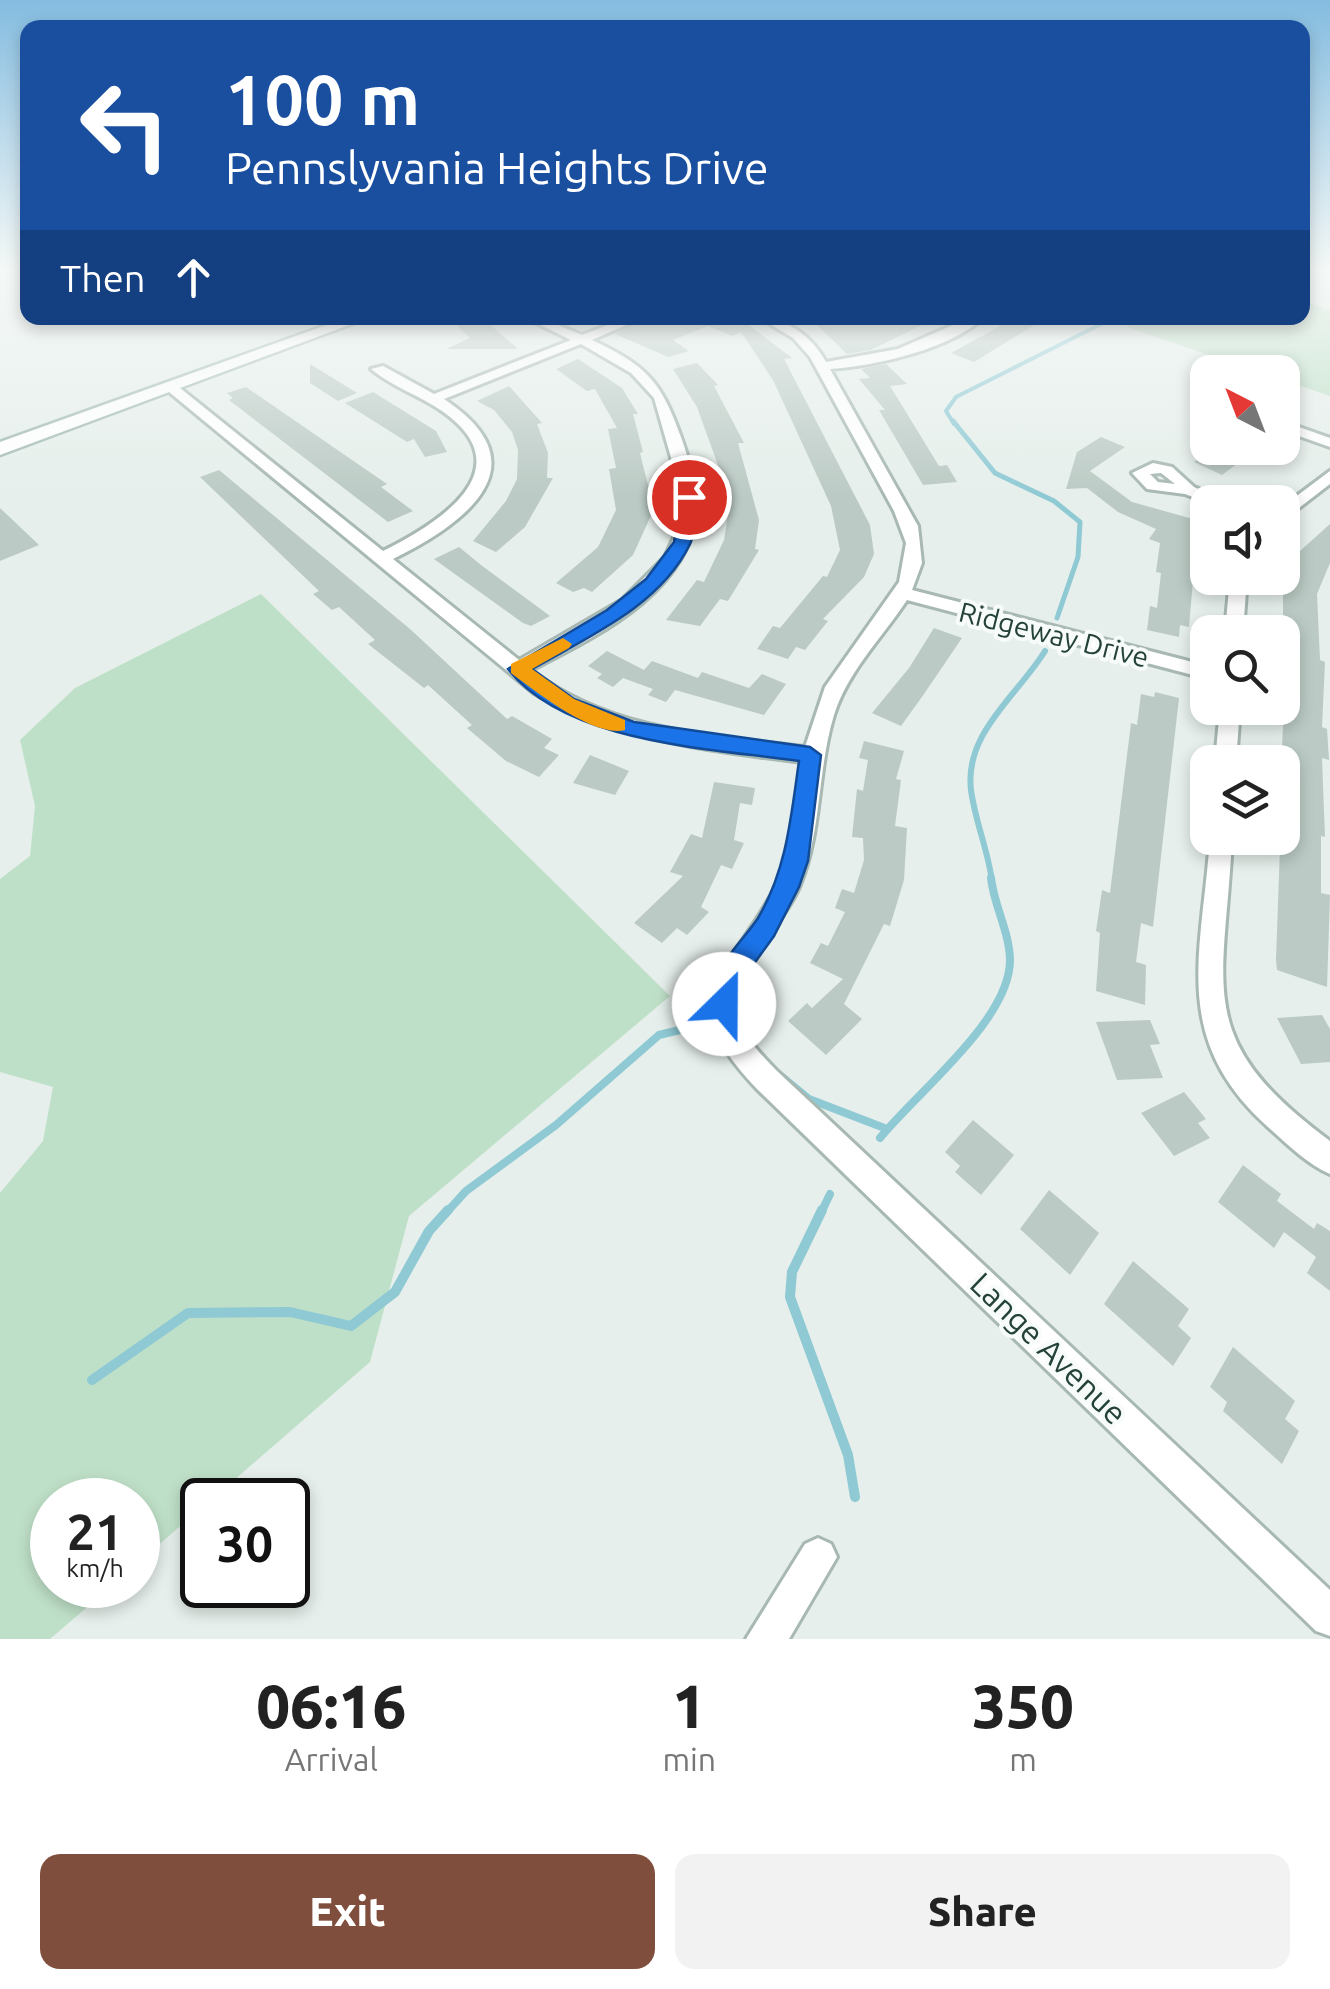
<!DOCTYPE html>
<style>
:root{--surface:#fff;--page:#f2f2f2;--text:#222;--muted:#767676;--accent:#804e3d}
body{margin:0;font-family:Ubuntu,sans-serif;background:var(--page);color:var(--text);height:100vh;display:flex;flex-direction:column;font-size:38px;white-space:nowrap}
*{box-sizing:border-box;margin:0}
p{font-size:32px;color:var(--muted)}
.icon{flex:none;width:55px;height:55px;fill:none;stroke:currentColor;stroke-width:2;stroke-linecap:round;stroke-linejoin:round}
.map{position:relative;height:1639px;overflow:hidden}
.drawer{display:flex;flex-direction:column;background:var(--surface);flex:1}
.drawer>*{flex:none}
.banner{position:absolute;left:20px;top:20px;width:1290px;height:305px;border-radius:20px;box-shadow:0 5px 15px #0003;background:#1a4fa0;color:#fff;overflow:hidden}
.needle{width:65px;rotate:318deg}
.fabs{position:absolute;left:1190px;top:355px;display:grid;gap:20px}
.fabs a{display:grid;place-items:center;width:110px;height:110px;border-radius:20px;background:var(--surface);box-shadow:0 5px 15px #0003;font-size:50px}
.speed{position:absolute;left:30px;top:1478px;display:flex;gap:20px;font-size:50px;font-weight:700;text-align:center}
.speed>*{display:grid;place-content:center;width:130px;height:130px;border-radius:50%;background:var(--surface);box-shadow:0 5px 15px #0003;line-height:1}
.speed small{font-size:25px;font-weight:400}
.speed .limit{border:5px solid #111;border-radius:15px;background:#fff;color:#111}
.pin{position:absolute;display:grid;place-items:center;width:85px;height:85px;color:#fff;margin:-42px;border:5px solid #fff;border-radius:50%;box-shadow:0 2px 10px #0007}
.me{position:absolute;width:110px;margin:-55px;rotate:23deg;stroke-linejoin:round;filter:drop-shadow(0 0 8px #0008)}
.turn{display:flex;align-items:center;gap:35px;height:210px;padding:0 40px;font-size:45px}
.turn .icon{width:130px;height:130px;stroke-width:2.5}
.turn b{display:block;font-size:70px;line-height:85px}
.then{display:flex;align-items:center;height:95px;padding:0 40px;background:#0003;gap:20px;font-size:38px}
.eta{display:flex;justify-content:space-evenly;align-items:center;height:170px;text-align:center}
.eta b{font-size:60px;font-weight:800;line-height:70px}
.action{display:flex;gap:20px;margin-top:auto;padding:20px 40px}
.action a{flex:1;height:115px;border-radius:20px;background:var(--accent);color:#fff;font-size:40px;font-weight:800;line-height:115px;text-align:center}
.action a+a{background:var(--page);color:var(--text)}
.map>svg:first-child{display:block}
.green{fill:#bfe0c8}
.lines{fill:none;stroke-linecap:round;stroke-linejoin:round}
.stream-far4{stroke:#8ec9d4;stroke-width:4}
.stream-far3{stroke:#8ec9d4;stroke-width:5}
.stream-far2{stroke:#8ec9d4;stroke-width:6}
.stream-far1{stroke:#8ec9d4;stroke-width:8}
.stream{stroke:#8ec9d4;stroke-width:10}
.building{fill:#bbcac4}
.street-casing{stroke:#a8b8b2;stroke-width:6}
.secondary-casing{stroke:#a4bbb3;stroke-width:5}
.street{fill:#fff;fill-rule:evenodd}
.secondary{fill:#fff;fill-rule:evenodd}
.route{fill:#1a73e8;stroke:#114b97;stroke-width:2.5}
.slow{fill:#f59e0b}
.labels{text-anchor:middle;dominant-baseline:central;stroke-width:8;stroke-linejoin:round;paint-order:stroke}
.street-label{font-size:28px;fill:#24423a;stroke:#f7fbf9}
.near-street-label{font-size:32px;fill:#24423a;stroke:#f7fbf9}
</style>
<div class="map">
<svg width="1330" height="1639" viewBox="0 0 1330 1639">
<rect width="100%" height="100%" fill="#e6efeb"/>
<path class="green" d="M1303,302L1330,310V396L1283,380L1282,372H1259L1127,327L1144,318H1302Z
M261,594L670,996L409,1216L370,1362L211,1500H202V1507L138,1563V1500H52V1585H113L50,1639H0V1193L43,1141L53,1087L0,1072V879L30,856L35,806L20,740L75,688Z"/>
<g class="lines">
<path class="stream-far4" d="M954,424L946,411L956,397L1113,318"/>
<path class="stream-far3" d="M953,421L995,473L1054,501L1080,522L1078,557L1057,618"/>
<path class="stream-far2" d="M992,881C988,850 975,821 971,790C964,733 1018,695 1045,651"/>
<path class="stream-far1" d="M781,1076L809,1099L887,1129
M880,1138C916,1093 1009,1021 1010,961C1010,933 994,906 991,878
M446,1213L466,1191L556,1125L659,1035L684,1029L731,1049
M821,1213L830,1194"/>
<path class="stream" d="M822,1210L792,1272L790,1297L848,1455L855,1497
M92,1380L188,1313L290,1312L351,1326L395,1292L429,1231L448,1210"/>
</g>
<path class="building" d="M645,318H740L792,358L784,359L870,525L874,554L864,577L823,619L828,621L805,650L796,647L788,659L757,649L773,626L780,628L823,576L827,577L840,550L831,506L773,380L741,332L732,336L708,326L673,340L689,351L668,357L615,334Z
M810,318H936L871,350L847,354Z
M1015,318H1046L974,362L951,353Z
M484,319L518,349H446L470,338L457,326Z
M578,359L622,388L638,414H633L643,452L640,453L654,509L633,555L592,592L584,588L573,592L556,583L598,547L616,510L609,469L616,468L608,429L617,428L595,389L587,391L556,369Z
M697,363L718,385L714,386L744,443H738L759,520L755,549L759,550L728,601L720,599L700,626L666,620L697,580L704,582L724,540L730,502H724L723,479L697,407L673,369Z
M310,364L357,393L338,401L310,383Z
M886,364L907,384L890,386L939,466L947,465L957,482L923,485L879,410H885L859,379L870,378L861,369Z
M509,386L542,423L537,424L548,453L547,478H553L525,527L496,552L473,541L506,501L517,479L518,450L512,432L494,410L477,401Z
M246,387L387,484L381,487L413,511L388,522L229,400L233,398L227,393Z
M373,392L436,431L447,452L425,457L414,439L407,442L345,403Z
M1101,437L1125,447L1090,471L1132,502L1193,519L1208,508V533L1199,540L1194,569L1189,627L1180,625L1179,637L1147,630L1150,606L1157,608L1161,573L1156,572L1160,543L1149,539L1156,529L1118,512L1087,488L1066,489L1077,452Z
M1213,448H1258L1222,475L1194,462Z
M219,470L410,629L507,719L512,716L552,739L544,748L559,755L539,777L506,761L467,728L472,725L428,685L424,688L368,644L375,640L339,607L332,610L313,594L319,591L200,477Z
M0,508L39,545L0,561Z
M1330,524V563L1317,594L1320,660L1325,662L1322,727L1327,729L1329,760L1322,758L1325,837L1321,836V893L1330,895L1327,987L1277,970L1276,960L1280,847L1282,811L1288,812L1287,749L1282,748L1288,617L1283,615V587L1294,562L1290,560Z
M459,547L481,565L550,616L531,626L523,623L434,559Z
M934,628L962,638L924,694L901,726L872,713L909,668Z
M607,651L644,670L652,661L698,678L702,672L749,688L762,674L786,684L764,715L675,690L666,702L648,695L653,689L623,678L613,687L597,678L602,674L588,666Z
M1155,692L1179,698L1153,927L1141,923L1136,962L1146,965L1145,1005L1096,991L1100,933L1096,931L1102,890L1110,893L1131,723L1137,725L1141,694L1154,697Z
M864,741L904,751L896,779L901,780L895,826L907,828L904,880L890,926L884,924L844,1004L862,1019L826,1055L788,1021L807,1003L812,1008L843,979L810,963L821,943L828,946L845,912L835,908L842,889L854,893L864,860L863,838L852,837L857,789L863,791L868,760L859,758Z
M590,755L629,771L615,795L573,783Z
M714,782L755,788L752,805L740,803L734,840L744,843L732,869L721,865L701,907L709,912L687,935L677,928L662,943L634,923L683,876L670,872L691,834L702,838Z
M1322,1015L1330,1029V1062L1301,1064L1277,1018Z
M1150,1020L1160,1044L1150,1045L1163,1078L1117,1080L1096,1022Z
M1184,1092L1206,1119L1198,1123L1210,1138L1174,1156L1141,1113Z
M973,1120L1014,1155L981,1195L955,1172L960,1166L945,1152Z
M1243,1165L1281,1194L1277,1201L1314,1229L1317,1223L1330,1231V1291L1307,1273L1316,1257L1284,1232L1274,1248L1218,1202Z
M1049,1190L1099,1233L1070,1275L1020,1229Z
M1133,1261L1189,1309L1178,1326L1191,1338L1173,1366L1104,1304Z
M1233,1347L1295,1401L1285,1419L1299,1431L1282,1464L1223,1411L1227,1402L1210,1387Z"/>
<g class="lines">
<g class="street-casing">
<path id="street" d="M526,318H541L582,335L626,318H642L592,340C647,366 661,381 681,437C688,458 697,482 697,504C694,590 597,636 531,670C608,731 711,736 805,747L825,687L899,582L906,543L894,511L810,357L793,338L760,318C788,318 813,338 826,362L898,349L969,318H983C950,349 876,366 830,369L918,526L922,563L912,590L1208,666V679L907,600C882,638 848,671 834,715C817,771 822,833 799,887C783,925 741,958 738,1000C735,1030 757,1050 777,1071L1330,1590V1636L1316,1631L757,1089C666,993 729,977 774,890C793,852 795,803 802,762C708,750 618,740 534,693L163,387L175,384L383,551C439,523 525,469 442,411C421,396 392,387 371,369L383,366L434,394L571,340ZM581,344L631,373L654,398L680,489L677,531L665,557L622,600L519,660L393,559C466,523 544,465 444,399Z
M1282,421L1330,438V447L1282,430Z
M1153,463L1172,467L1194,487L1227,502L1208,503L1185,494L1147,489L1132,473ZM1161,473L1175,484L1158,482L1150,474Z
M1330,471V484L1282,521V507Z
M1230,578H1247L1243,632H1225Z
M1220,708H1240L1236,762H1215Z
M1210,838H1232C1225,991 1191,1038 1330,1141V1174C1307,1164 1287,1144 1268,1127C1169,1038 1202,954 1210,838Z
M818,1538L831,1544L837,1557L789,1639H746L805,1544Z"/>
</g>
<g class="secondary-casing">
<path id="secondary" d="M346,318H368L0,455V442Z"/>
</g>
<use href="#street" class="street"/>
<use href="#secondary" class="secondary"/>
</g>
<linearGradient id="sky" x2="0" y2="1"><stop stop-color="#84bce0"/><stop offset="0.54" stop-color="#f4f8f6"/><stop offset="1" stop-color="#f4f8f6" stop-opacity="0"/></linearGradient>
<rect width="1330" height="497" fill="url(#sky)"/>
<path class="route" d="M689,492L697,497C695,511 696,531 690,544C660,606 588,637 532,669L574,699L634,722L810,747L821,755L808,861L799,887L774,936L743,979L733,1013L724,1016L714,1013C699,979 742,943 758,918C787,869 791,816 799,761C711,748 567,744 508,669L607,610L646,579L674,542L681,497Z"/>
<path class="slow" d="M563,638L572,644L569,648L532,669L574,699L625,720V730C594,738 535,691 511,673V664Z"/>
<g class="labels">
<g class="street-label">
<text transform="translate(1054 634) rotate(14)">Ridgeway Drive</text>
</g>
<g class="near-street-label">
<text transform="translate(1049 1348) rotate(44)">Lange Avenue</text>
</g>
</g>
</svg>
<div class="fabs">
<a><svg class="needle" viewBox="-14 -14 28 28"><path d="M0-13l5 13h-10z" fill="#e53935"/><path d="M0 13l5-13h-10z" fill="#767676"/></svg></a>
<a><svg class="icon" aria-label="sound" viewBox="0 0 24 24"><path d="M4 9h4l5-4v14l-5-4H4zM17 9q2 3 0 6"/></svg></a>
<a><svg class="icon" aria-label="search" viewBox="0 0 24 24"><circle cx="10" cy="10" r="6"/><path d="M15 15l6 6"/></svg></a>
<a><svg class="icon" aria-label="layers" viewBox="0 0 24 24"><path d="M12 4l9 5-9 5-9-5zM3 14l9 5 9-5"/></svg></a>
</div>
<div class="speed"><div>21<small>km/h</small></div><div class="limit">30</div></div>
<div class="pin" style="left:689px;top:497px;background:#d93025"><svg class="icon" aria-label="arrive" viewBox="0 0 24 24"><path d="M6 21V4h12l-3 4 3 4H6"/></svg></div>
<svg class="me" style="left:724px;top:1004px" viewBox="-20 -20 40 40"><circle r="19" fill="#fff"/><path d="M0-13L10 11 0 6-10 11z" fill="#1a73e8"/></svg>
<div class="banner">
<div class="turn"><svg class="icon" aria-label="left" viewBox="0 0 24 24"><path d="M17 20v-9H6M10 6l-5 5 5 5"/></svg><div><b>100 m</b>Pennslyvania Heights Drive</div></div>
<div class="then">Then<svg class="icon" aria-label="ahead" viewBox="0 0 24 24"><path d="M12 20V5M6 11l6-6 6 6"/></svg></div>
</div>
</div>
<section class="drawer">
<div class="eta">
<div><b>06:16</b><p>Arrival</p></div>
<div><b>1</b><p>min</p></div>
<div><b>350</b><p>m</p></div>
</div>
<div class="action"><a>Exit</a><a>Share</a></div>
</section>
